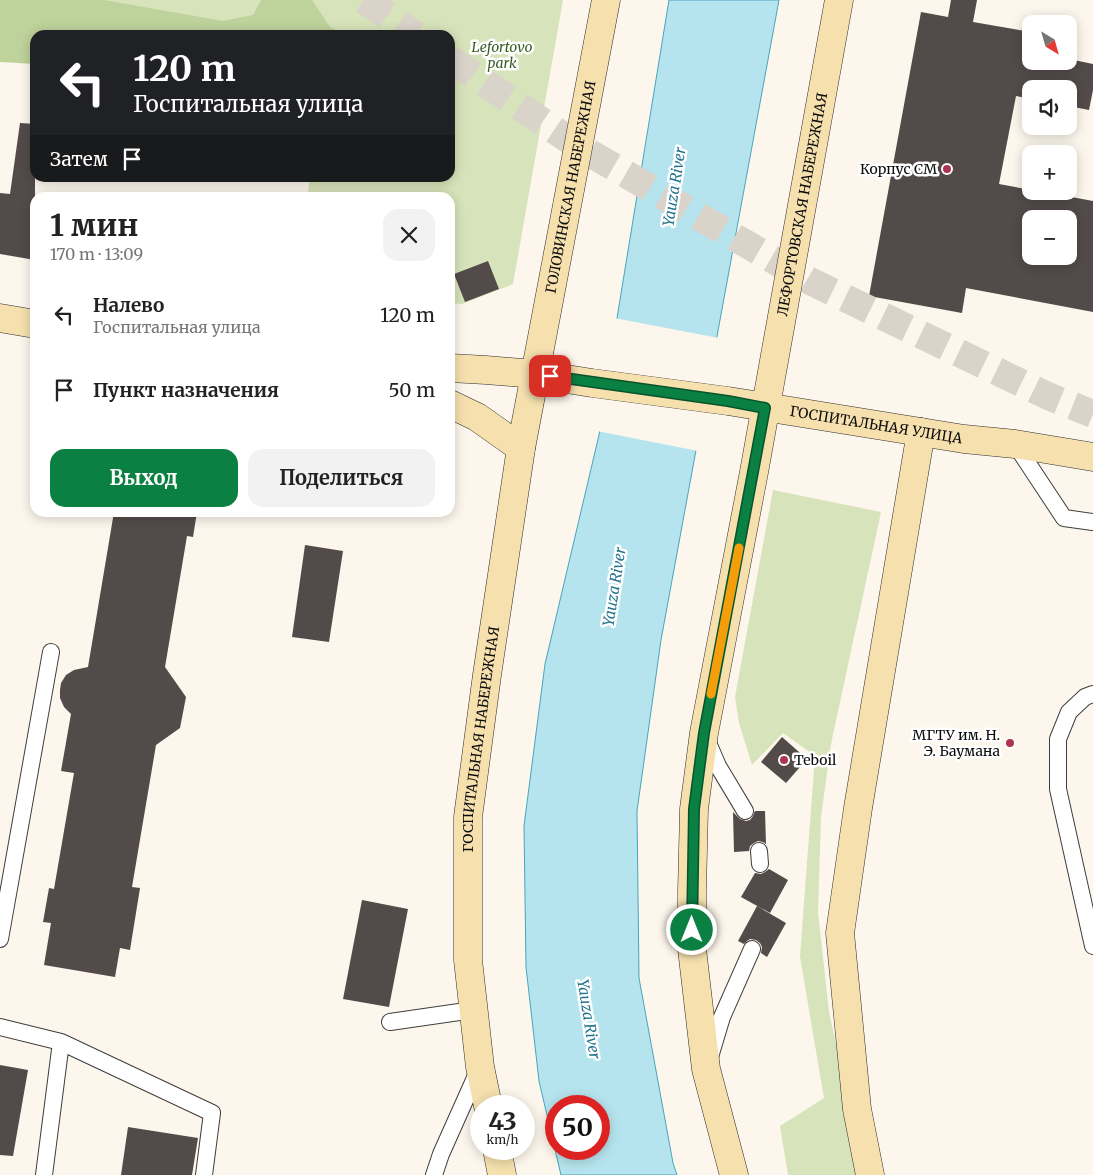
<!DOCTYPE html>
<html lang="ru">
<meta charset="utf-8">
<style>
:root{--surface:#fff;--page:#f2f2f2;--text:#222;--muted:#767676;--accent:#0b8043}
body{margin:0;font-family:Merriweather,serif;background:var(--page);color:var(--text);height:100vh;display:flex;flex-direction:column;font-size:19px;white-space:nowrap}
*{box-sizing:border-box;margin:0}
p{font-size:16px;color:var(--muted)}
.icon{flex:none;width:28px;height:28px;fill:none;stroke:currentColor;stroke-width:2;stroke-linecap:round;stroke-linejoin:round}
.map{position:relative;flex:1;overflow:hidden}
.details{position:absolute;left:30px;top:192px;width:425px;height:325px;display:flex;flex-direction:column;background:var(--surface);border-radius:15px;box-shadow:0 2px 12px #0003}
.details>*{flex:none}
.guide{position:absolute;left:30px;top:30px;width:425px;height:152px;border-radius:15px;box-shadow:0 2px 12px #0003;background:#202124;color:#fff;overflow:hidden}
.needle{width:32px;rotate:143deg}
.tools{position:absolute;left:1022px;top:15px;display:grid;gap:10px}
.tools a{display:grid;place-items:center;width:55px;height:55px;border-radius:10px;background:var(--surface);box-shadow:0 2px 12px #0003;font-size:25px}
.speed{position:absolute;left:470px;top:1095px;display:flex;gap:10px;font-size:25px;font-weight:700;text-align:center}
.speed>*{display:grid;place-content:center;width:65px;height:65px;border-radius:50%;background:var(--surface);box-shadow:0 2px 12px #0003;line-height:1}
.speed small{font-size:12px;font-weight:400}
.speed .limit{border:8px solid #d22;background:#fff;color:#111}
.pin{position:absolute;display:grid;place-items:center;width:42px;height:42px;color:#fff;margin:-21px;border-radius:10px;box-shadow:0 2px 8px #0006}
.me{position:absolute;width:55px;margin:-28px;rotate:0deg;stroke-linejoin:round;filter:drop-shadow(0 0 4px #0008)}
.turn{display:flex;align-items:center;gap:18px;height:105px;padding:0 20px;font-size:22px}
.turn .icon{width:65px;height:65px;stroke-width:2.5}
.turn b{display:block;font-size:35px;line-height:42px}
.then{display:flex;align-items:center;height:48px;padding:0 20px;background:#0003;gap:10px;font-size:19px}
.round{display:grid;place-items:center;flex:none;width:52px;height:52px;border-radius:15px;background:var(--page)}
.head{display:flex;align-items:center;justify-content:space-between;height:85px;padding:0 20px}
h1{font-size:30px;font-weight:700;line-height:38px}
.primary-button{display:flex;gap:10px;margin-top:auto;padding:10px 20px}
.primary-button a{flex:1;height:58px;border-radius:15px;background:var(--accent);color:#fff;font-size:20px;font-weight:700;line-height:58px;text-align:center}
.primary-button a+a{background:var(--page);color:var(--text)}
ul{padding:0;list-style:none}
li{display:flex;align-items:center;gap:15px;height:75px;padding:0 20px}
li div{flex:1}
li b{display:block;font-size:19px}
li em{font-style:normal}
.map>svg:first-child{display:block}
.green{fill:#d7e3ba}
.forest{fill:#bed29b}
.water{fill:#b6e4ee;stroke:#46a5bd;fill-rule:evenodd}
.pier{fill:#fdf6ec}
.building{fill:#534b49;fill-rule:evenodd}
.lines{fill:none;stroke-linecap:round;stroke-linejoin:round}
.primary-tunnel{stroke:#d9d3ca;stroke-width:28;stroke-dasharray:28 14;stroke-linecap:butt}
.lane-casing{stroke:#3e3e3e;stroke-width:18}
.secondary-casing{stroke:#2d2d2d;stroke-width:29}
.lane{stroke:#fff;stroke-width:16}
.secondary{stroke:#f5e0ae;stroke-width:28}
.route-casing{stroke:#07532c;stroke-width:12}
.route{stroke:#0b8043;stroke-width:9}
.slow{stroke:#f59e0b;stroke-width:9}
.poi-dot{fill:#ab3451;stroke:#fff;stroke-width:2}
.labels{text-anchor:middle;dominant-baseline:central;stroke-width:5;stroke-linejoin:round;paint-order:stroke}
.park-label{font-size:14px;font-style:italic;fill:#3a5b24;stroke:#fff}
.poi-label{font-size:14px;fill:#0b0b0b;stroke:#fff;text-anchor:end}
.street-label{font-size:14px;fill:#0b0b0b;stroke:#fff}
.water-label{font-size:15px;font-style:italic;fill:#24748e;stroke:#fff}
</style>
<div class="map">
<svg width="1093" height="1175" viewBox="0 0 1093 1175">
<rect width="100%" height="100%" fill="#fdf6ec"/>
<path class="green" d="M0,0H563L513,284L462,304L450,303V198L307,197L310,178H450V35H35Z
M773,490L881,512L831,744L821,817L818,912L829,1012L856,1134L863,1175H788L780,1126L824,1098L800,957L815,756L783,733L752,765L739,723L735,697Z"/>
<path class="forest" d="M0,0H104L223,21L253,15L261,0H312L330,27L347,35H35V64L0,62Z"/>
<path class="water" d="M669,0H779L661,640L637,811L639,978L673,1163L677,1175H561L539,1081L526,967L524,826L545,664L599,435L618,312ZM556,1106H599V1149H556Z"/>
<path class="pier" d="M614,318L719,338L698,451L597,431Z"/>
<path class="building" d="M951,0H977L973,22L1031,32V61H1069V59L1093,64V90L1089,110L1069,106V89H1031V99L1016,96L999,184L1031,190V191H1039L1093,201V312L966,288L962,313L869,296L921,12L948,17ZM1031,219H1069V256H1031Z
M20,123L35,124V260L0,254V193L10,194Z
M488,261L499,289L465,302L454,274Z
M114,512H197L193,537L187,536L165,667L186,697L180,728L156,745L132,887L140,888L130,950L120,948L115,977L44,965L51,923L43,922L49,888L54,889L74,773L61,771L71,714L64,707L60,698V690L61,683L66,675L74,670L88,667Z
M305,545L343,551L329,642L292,637Z
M782,737L807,759L786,783L761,762Z
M755,811H765L766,844L763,842L758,841L754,843L750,846L749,851L734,852L733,812L740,819L746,821L750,820L753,816Z
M769,869L788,880L770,913L741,897L755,873L761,874L765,872Z
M362,900L408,909L389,1007L343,999Z
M757,906L786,923L767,957L761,953L762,947L760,943L756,940L750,939L747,941L744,944L738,941Z
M0,1065L28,1070L13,1156L0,1155Z
M128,1127L198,1138L192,1175H121Z"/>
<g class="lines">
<path class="primary-tunnel" d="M364,0L416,35
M450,59L581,148L810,281L1048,396L1093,414"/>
<g class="lane-casing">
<path id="lane" d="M1015,444L1064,518L1093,522
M1093,694L1085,697L1069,712L1058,739V789L1093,946
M706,738L718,766L745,811
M759,851L760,864
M0,939L51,652
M390,1022L473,1010
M0,1027L61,1042L44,1175
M61,1042L212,1113L204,1175
M710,1057L722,1017L752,949
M434,1175L441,1154L479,1069"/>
</g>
<g class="secondary-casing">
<g id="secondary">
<path d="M0,318L35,324"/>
<path id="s1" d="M450,368L486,370L535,374L592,383L728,401L964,439L1015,444L1093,457"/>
<path d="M450,404L477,417L521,448"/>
<path id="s2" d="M488,1106L480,1067L468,960V817L487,675L521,448L606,0"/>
<path d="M497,1149L502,1175"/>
<path id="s3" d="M734,1175L706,1069L692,949V891L694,809L704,733L754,472L839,0"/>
<path d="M870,1175L857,1109L840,933L858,808L921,432"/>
</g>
</g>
<use href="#lane" class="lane"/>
<use href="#secondary" class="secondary"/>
</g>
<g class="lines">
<g class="route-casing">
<path id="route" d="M550,376L728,401L765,408L704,733L694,809L692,930"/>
</g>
<use href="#route" class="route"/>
<path class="slow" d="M711,694L739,548"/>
</g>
<g class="poi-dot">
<circle cx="947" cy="169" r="5"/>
<circle cx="1010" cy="743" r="5"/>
<circle cx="784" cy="760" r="5"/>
</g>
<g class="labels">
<g class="park-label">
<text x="502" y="47">Lefortovo<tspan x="502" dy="16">park</tspan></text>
</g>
<g class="poi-label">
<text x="937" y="169">Корпус СМ</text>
<text x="1000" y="735">МГТУ им. Н.<tspan x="1000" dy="16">Э. Баумана</tspan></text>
<text x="794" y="760" text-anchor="start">Teboil</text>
</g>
<g class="street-label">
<text stroke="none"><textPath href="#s2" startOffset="929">ГОЛОВИНСКАЯ НАБЕРЕЖНАЯ</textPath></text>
<text stroke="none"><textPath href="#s3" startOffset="985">ЛЕФОРТОВСКАЯ НАБЕРЕЖНАЯ</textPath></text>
<text stroke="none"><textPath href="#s1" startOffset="430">ГОСПИТАЛЬНАЯ УЛИЦА</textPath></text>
<text stroke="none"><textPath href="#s2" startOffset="369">ГОСПИТАЛЬНАЯ НАБЕРЕЖНАЯ</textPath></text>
</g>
<g class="water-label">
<text transform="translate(674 187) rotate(-81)">Yauza River</text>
<text transform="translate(614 587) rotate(-81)">Yauza River</text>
<text transform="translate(589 1019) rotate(81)">Yauza River</text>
</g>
</g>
</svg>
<div class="tools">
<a><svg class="needle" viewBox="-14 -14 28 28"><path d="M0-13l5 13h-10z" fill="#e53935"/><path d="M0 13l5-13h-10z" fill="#767676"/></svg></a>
<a><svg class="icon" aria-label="sound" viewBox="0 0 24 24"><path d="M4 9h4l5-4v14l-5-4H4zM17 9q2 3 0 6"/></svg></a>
<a>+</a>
<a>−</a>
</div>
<div class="speed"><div>43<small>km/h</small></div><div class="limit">50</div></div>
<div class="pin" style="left:550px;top:376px;background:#d93025"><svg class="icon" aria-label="arrive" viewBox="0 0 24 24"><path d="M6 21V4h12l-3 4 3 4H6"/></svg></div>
<svg class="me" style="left:692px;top:930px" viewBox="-20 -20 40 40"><circle r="17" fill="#0b8043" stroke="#fff" stroke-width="3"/><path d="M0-11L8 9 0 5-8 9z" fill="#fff"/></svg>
<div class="guide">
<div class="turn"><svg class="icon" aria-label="left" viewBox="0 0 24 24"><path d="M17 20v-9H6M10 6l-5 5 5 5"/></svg><div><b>120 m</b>Госпитальная улица</div></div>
<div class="then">Затем<svg class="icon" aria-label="arrive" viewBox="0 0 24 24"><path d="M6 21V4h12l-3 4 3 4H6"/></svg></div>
</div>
<section class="details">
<div class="head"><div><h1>1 мин</h1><p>170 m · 13:09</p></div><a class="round"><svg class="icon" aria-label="close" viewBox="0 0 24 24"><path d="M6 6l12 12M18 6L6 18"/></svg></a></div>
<ul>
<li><svg class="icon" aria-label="left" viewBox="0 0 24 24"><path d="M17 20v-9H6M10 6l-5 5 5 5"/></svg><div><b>Налево</b><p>Госпитальная улица</p></div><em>120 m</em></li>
<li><svg class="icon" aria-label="arrive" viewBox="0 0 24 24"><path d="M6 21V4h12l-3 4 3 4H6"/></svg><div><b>Пункт назначения</b></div><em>50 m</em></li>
</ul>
<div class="primary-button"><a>Выход</a><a>Поделиться</a></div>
</section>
</div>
